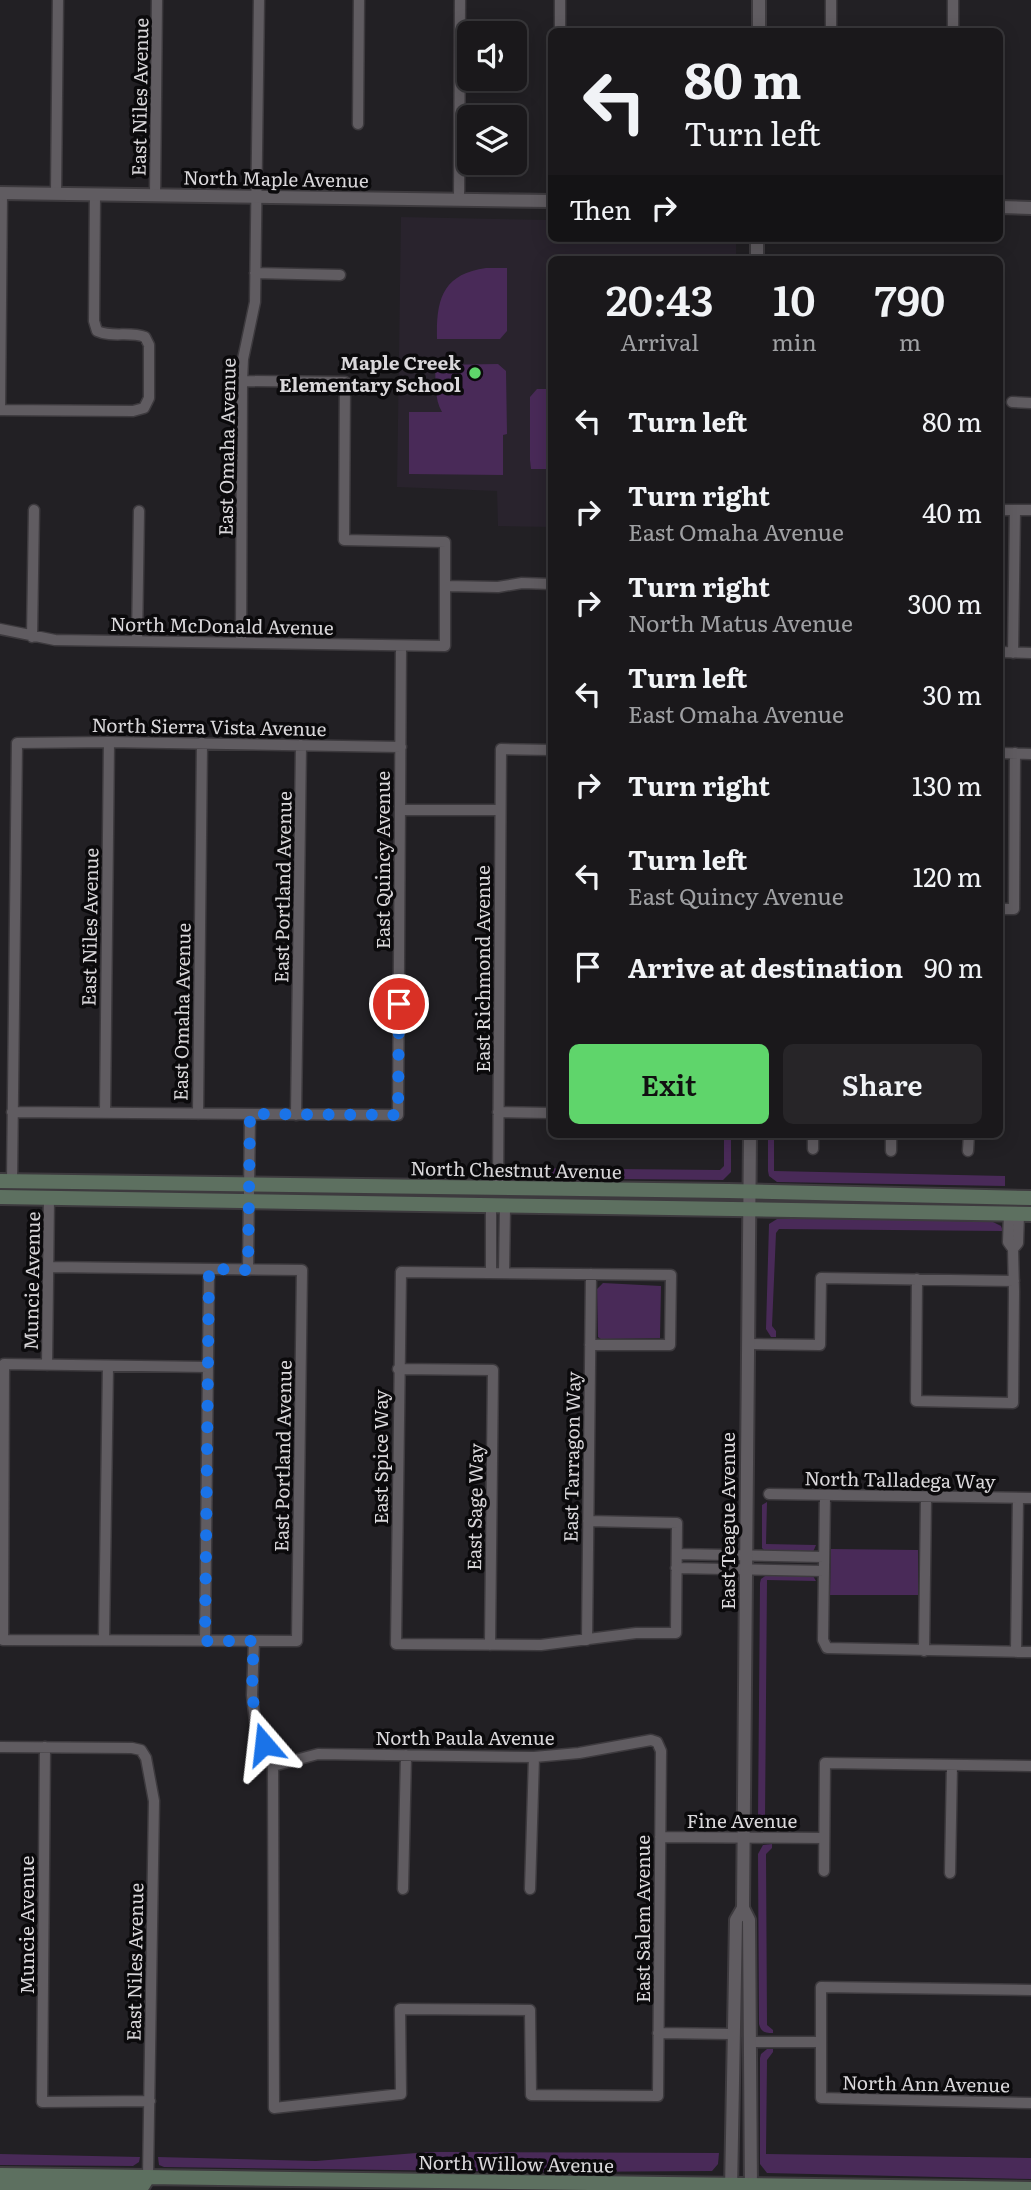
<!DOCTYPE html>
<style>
:root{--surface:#1a181b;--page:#272528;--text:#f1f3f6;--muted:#9fa0a3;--line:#38373a;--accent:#5fd56b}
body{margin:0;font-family:Literata,serif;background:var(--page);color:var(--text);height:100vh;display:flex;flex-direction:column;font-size:26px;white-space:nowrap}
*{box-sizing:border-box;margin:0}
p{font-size:23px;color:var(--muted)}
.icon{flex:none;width:38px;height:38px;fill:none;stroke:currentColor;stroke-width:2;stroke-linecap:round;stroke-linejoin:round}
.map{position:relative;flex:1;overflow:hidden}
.side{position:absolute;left:548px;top:256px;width:455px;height:882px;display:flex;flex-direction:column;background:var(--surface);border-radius:10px;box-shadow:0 4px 18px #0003,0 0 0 2px var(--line)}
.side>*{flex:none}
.top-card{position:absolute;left:548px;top:28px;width:455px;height:214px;border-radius:10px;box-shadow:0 4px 18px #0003,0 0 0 2px var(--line);background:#1a181b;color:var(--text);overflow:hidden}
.controls{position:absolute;left:457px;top:21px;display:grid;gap:14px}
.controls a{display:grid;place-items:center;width:70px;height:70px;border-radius:10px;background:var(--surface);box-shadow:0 4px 18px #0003,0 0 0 2px var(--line);font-size:35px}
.pin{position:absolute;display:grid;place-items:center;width:60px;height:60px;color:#fff;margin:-30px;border:4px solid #fff;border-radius:50%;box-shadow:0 2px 7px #0007}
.me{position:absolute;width:77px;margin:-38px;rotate:343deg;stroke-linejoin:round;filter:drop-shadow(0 0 5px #0008)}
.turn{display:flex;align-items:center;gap:24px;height:147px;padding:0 21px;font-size:32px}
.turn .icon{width:91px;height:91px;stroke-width:2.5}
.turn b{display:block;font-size:49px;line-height:60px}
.then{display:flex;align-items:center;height:66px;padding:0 21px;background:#0003;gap:14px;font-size:26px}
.eta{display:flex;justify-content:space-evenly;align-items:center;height:119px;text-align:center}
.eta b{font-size:42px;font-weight:600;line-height:49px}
.cta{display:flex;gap:14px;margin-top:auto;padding:14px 21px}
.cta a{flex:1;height:80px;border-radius:10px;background:var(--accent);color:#111;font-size:28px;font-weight:600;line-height:80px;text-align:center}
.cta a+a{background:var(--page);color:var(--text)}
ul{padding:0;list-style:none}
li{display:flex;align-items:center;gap:21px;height:91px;padding:0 21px}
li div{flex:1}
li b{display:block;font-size:26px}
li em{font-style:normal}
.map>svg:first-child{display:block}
.built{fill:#29232d}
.green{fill:#492a58}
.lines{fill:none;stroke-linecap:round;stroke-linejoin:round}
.minor-casing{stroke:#3d3a3e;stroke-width:13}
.tertiary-casing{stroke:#3d3a3e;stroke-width:16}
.secondary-casing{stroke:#3d3a3e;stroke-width:18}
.minor{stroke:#605c61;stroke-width:10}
.tertiary{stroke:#605c61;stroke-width:12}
.secondary{stroke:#5d7060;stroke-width:14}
.route{stroke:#1a73e8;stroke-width:12;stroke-dasharray:0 21.6}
.poi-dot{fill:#5fd56b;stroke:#0b0a0c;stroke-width:2.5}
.labels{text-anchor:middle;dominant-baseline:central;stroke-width:7;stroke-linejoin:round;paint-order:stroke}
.street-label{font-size:19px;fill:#d9d7da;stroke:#0b0a0c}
.poi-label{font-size:19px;font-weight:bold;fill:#d9d7da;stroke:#0b0a0c;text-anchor:end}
</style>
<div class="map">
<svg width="1031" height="2190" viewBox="0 0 1031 2190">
<rect width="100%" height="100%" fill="#222024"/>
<path class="built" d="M401,217L551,220V238H736V259H551V527L498,526L497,491L397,487Z"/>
<path class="green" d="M486,268H507V331L500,339H437C436,299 443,274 486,268Z
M498,364L506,371L507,434L503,435V475L409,474V412H442C434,399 436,380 435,365Z
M537,389H551V469H531L530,460V397Z
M724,1134H731V1172L723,1180L513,1178L506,1168L720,1170L724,1166Z
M768,1134H774V1171L1005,1176V1186L777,1182L769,1176L768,1171Z
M814,1218L993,1222L1001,1226L1003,1231L779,1229L776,1233L772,1326L776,1331V1337H771L766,1329L769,1224L777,1219Z
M603,1283L661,1286L660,1338L601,1339L598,1337L597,1289Z
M767,1502L766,1544L816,1545L813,1552L765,1551L762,1548V1505Z
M831,1549L918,1550V1595H830Z
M768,1574L810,1575L813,1576L816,1581L767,1580L765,1818L772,1829L761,1825L758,1819L760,1583L761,1579Z
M772,1844V1848L766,1854L767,2025L773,2030V2033C765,2033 761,2032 759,2024L758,1854L763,1845Z
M767,2049H773V2052L767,2060L766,2154L1031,2158V2179L767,2173L760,2164V2058L761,2054Z
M429,2152H463L719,2153L718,2164L712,2171L553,2172L164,2167L159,2165L158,2157L316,2161Z
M0,2154L140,2157L139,2162L133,2166L0,2165Z"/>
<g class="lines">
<g class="minor-casing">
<path id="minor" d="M560,32V0
M831,32V0
M953,32V0
M358,124L359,0
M56,193L58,0
M155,195L157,0
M459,200L460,0
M255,273L340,275
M1012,402L1031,403
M0,410L133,411L144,408L149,398V345L145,337C129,331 112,338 97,331L94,321L95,194
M0,410L2,193
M999,510H1031
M445,586L498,587L522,583L551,584
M0,629L55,640L445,646V542L344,540L345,382L242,381
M32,637L34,510
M137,641L139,511
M241,643L242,381L243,359L255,302L259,0
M999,652L1031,653
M1013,653L1015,510
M999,753L1031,754
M400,810H500
M999,909H1014L1015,753
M12,1112L398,1115L401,646
M498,1112L551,1113
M105,1113L109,742
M198,1114L202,743
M296,1115L301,745
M813,1134V1149
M891,1151V1134
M968,1151L969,1134
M12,1181L17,743L109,742L401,747
M498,1188L501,749L551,750
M1013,1249L1018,1243L1019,1214
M49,1267L302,1270L297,1641L3,1640L4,1364L208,1367
M248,1270L250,1114
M491,1273V1206
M504,1273L505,1206
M917,1279L916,1401L1013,1403L1014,1291L1013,1249L1008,1242L1009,1213
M748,1344L820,1345L821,1278L1014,1281
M47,1365L49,1198
M398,1369L493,1370L490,1645
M769,1494L1031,1498
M825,1495L823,1640L827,1648L1031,1652
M588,1521L677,1523L676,1633H636L541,1645L396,1644L401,1272L671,1275L670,1345H590
M677,1554L824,1557
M676,1568L824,1571
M104,1640L108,1366
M587,1640L591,1274
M205,1641L209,1269
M254,1641L252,1695L255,1722L273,1766L274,2108L401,2094L400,2009L530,2010L531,2095L658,2096L661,1751L657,1742L651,1740L579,1753L534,1757L318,1754L273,1766
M924,1651L926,1497
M1016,1652L1018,1498
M0,1747L132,1748L141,1750L146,1758L154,1801L148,2177
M45,1747L42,2102L150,2101
M660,1837L824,1838
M824,1871L825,1763L1031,1766
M950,1873L952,1765
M403,1889L406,1755
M530,1889L534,1757
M1031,1990L821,1987V2098L1031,2103
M658,2033L732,2034
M751,2042H821"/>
</g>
<g class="tertiary-casing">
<path id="tertiary" d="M759,32V0
M0,193L551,201
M999,207L1031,208
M757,259V238
M750,1134L743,1908L749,1920L751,2190
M731,2190L736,1920L743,1908"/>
</g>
<g class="secondary-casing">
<path id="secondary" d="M0,1181L728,1191L1031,1198
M0,1197L1031,1214
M0,2175L1031,2189
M0,2185L33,2186L49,2183
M56,2190L70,2187L135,2188L143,2185L148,2177"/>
</g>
<use href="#minor" class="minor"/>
<use href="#tertiary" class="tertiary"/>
<use href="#secondary" class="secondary"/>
</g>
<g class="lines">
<path class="route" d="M264,1744C249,1708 252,1679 254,1641H205L209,1269L248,1270L250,1114L398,1115L399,1004"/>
</g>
<circle class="poi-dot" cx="475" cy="373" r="7"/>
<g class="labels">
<g class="street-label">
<text transform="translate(139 97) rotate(-89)">East Niles Avenue</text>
<text transform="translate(276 178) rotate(1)">North Maple Avenue</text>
<text transform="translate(226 447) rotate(-89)">East Omaha Avenue</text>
<text transform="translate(222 625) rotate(1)">North McDonald Avenue</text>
<text transform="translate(209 726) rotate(1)">North Sierra Vista Avenue</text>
<text transform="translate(382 860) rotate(-90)">East Quincy Avenue</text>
<text transform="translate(282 887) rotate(-89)">East Portland Avenue</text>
<text transform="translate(89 927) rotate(-89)">East Niles Avenue</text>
<text transform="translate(482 969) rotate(-90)">East Richmond Avenue</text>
<text transform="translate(181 1012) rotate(-89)">East Omaha Avenue</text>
<text transform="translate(516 1169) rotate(1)">North Chestnut Avenue</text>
<text transform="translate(31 1281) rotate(-89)">Muncie Avenue</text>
<text transform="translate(282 1456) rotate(-89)">East Portland Avenue</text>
<text transform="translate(380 1457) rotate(-90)">East Spice Way</text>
<text transform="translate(571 1457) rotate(-89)">East Tarragon Way</text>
<text transform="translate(900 1479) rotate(1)">North Talladega Way</text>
<text transform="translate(474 1507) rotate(-89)">East Sage Way</text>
<text transform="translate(727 1521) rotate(-90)">East Teague Avenue</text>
<text x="465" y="1737">North Paula Avenue</text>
<text x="742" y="1820">Fine Avenue</text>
<text transform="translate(642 1919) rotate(-90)">East Salem Avenue</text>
<text transform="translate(26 1925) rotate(-90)">Muncie Avenue</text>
<text transform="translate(134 1962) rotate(-89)">East Niles Avenue</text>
<text transform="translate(926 2083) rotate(1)">North Ann Avenue</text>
<text transform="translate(516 2163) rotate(1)">North Willow Avenue</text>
</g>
<g class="poi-label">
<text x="461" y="362">Maple Creek<tspan x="461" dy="22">Elementary School</tspan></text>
</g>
</g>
</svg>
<div class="controls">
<a><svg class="icon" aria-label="sound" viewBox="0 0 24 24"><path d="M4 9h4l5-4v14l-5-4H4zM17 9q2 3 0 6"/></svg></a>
<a><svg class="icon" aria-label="layers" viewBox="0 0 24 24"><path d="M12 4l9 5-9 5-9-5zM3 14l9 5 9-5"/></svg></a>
</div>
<div class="pin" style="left:399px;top:1004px;background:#d93025"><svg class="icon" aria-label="arrive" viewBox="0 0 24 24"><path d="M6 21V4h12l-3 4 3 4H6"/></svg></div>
<svg class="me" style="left:264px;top:1744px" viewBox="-20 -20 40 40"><path d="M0-17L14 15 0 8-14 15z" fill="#1a73e8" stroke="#fff" stroke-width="4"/></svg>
<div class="top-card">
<div class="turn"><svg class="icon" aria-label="left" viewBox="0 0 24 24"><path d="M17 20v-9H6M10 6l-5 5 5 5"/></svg><div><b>80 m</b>Turn left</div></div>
<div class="then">Then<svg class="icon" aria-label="right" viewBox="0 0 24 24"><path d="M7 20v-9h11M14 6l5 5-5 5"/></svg></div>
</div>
<section class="side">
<div class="eta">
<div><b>20:43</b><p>Arrival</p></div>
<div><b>10</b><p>min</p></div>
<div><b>790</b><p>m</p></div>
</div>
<ul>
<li><svg class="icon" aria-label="left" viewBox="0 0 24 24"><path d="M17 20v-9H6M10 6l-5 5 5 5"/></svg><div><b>Turn left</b></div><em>80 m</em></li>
<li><svg class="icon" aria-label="right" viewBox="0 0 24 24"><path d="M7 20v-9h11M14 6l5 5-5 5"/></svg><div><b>Turn right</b><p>East Omaha Avenue</p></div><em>40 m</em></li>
<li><svg class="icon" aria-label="right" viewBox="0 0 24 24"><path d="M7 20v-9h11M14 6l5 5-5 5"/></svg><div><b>Turn right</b><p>North Matus Avenue</p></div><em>300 m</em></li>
<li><svg class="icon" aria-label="left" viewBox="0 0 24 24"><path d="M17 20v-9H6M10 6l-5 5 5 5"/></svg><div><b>Turn left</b><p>East Omaha Avenue</p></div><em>30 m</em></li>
<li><svg class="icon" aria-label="right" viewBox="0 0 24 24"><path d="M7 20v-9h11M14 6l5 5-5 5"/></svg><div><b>Turn right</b></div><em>130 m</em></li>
<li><svg class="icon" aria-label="left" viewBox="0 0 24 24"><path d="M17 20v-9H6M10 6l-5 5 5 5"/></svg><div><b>Turn left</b><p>East Quincy Avenue</p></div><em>120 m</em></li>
<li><svg class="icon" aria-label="arrive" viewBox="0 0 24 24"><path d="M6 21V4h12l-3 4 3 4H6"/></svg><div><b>Arrive at destination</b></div><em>90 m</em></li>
</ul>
<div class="cta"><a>Exit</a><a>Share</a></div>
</section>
</div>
